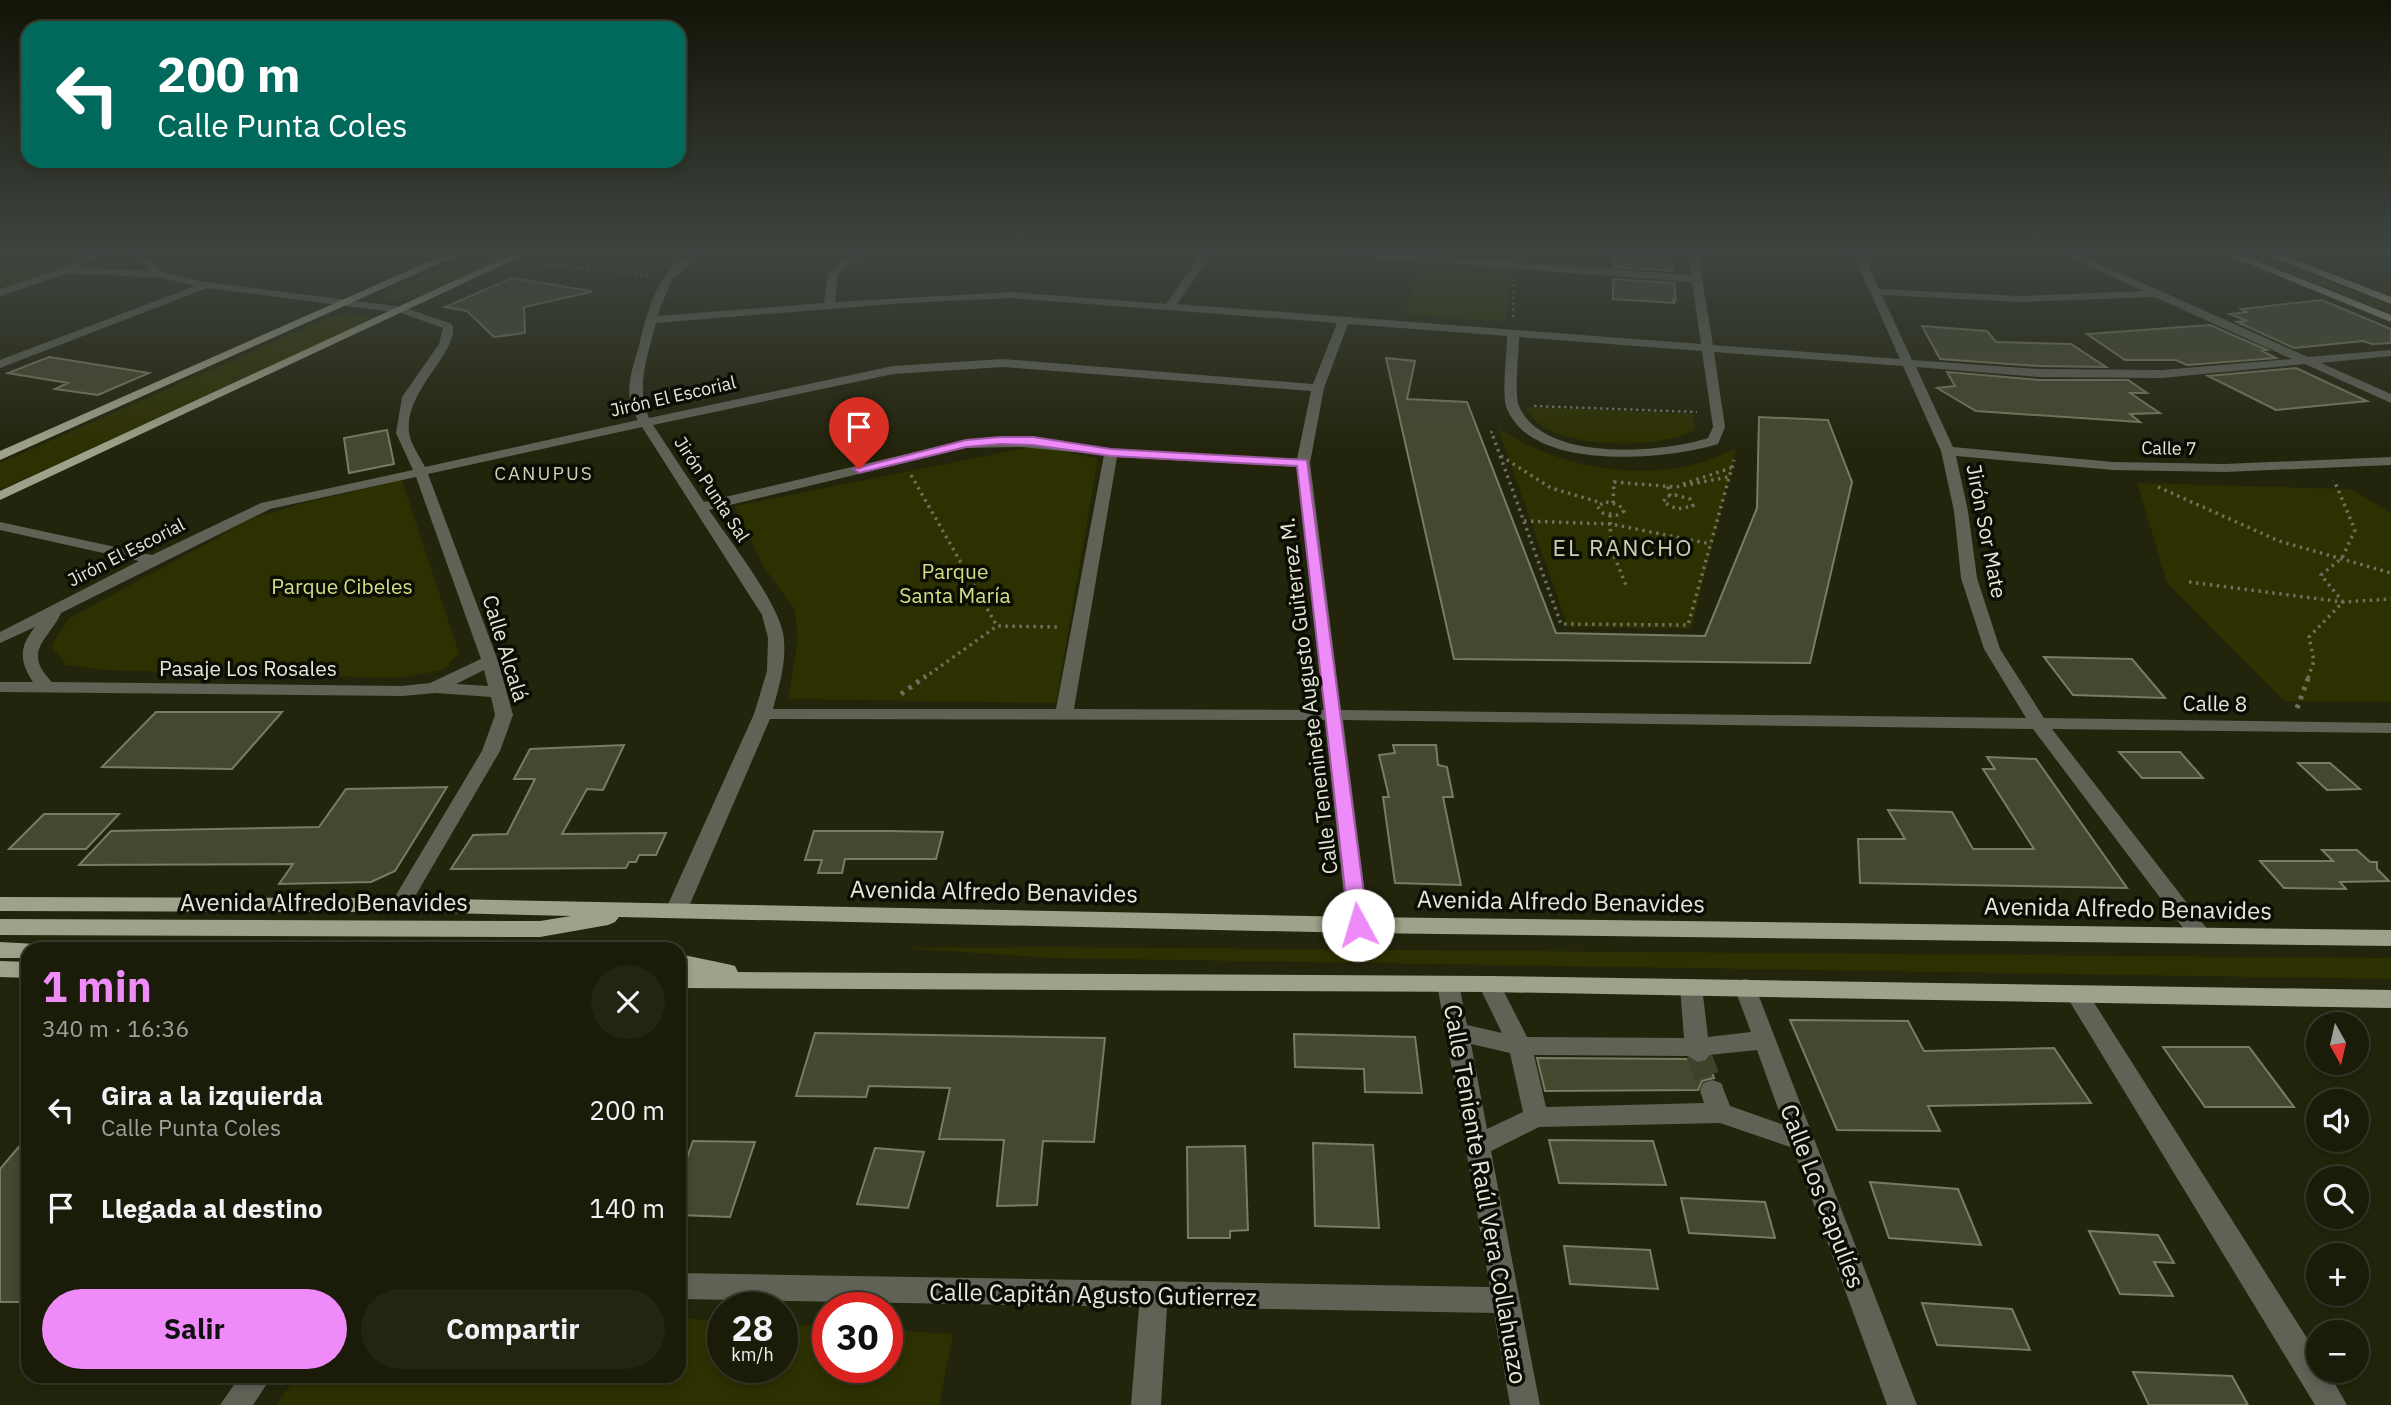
<!DOCTYPE html>
<html lang="es">
<meta charset="utf-8">
<style>
:root{--surface:#1a1b09;--page:#232412;--text:#f1f3f6;--muted:#9fa19c;--line:#38392a;--accent:#ee8bf8}
body{margin:0;font-family:"IBM Plex Sans",sans-serif;background:var(--page);color:var(--text);height:100vh;display:flex;flex-direction:column;font-size:26px;white-space:nowrap}
*{box-sizing:border-box;margin:0}
p{font-size:23px;color:var(--muted)}
.icon{flex:none;width:38px;height:38px;fill:none;stroke:currentColor;stroke-width:2;stroke-linecap:round;stroke-linejoin:round}
.map{position:relative;flex:1;overflow:hidden}
.details{position:absolute;left:21px;top:942px;width:665px;height:441px;display:flex;flex-direction:column;background:var(--surface);border-radius:21px;box-shadow:0 4px 10px #0003,0 0 0 2px var(--line)}
.details>*{flex:none}
.hud{position:absolute;left:21px;top:21px;width:665px;height:147px;border-radius:21px;box-shadow:0 4px 10px #0003,0 0 0 2px var(--line);background:#00695c;color:#fff;overflow:hidden}
.needle{width:46px;rotate:172deg}
.fabs{position:absolute;left:2306px;top:1012px;display:grid;gap:14px}
.fabs a{display:grid;place-items:center;width:63px;height:63px;border-radius:50%;background:var(--surface);box-shadow:0 4px 10px #0003,0 0 0 2px var(--line);font-size:35px}
.speed{position:absolute;left:707px;top:1292px;display:flex;gap:14px;font-size:35px;font-weight:700;text-align:center}
.speed>*{display:grid;place-content:center;width:91px;height:91px;border-radius:50%;background:var(--surface);box-shadow:0 4px 10px #0003,0 0 0 2px var(--line);line-height:1}
.speed small{font-size:18px;font-weight:400}
.speed .limit{border:10px solid #d22;background:#fff;color:#111}
.pin{position:absolute;display:grid;place-items:center;width:60px;height:60px;color:#fff;margin:-72px -30px;border-radius:50% 50% 50% 0;rotate:-45deg;box-shadow:0 0 7px #0007}
.pin .icon{rotate:45deg}
.me{position:absolute;width:77px;margin:-38px;rotate:354deg;stroke-linejoin:round;filter:drop-shadow(0 0 5px #0008)}
.turn{display:flex;align-items:center;gap:24px;height:147px;padding:0 21px;font-size:32px}
.turn .icon{width:91px;height:91px;stroke-width:2.5}
.turn b{display:block;font-size:49px;line-height:60px}
.round{display:grid;place-items:center;flex:none;width:74px;height:74px;border-radius:37px;background:var(--page)}
.summary{display:flex;align-items:center;justify-content:space-between;height:119px;padding:0 21px}
h1{font-size:42px;font-weight:700;line-height:52px;color:var(--accent)}
.primary-button{display:flex;gap:14px;margin-top:auto;padding:14px 21px}
.primary-button a{flex:1;height:80px;border-radius:42px;background:var(--accent);color:#111;font-size:28px;font-weight:700;line-height:80px;text-align:center}
.primary-button a+a{background:var(--page);color:var(--text)}
ul{padding:0;list-style:none}
li{display:flex;align-items:center;gap:21px;height:98px;padding:0 21px}
li div{flex:1}
li b{display:block;font-size:26px}
li em{font-style:normal}
.map>svg:first-child{display:block}
.green{fill:#2d3000}
.building{fill:#45482f;stroke:#797c61;stroke-width:2}
.lines{fill:none;stroke-linecap:round;stroke-linejoin:round}
.minor-tunnel{stroke:#3f412b;stroke-width:25;stroke-dasharray:25 13;stroke-linecap:butt}
.path-far2{stroke:#6f715c;stroke-width:2.5;stroke-dasharray:2.5 3.5;stroke-linecap:butt}
.path-far1{stroke:#6f715c;stroke-width:3.5;stroke-dasharray:2.5 4.5;stroke-linecap:butt}
.path{stroke:#6f715c;stroke-width:5;stroke-dasharray:3.5 6;stroke-linecap:butt}
.minor{fill:#606256;fill-rule:evenodd}
.major{fill:#9fa28a;fill-rule:evenodd}
.route{fill:#ee8bf8;stroke:#9b5aa1;stroke-width:2}
.labels{text-anchor:middle;dominant-baseline:central;stroke-width:7;stroke-linejoin:round;paint-order:stroke}
.far-street-label{font-size:18px;fill:#e5e8d8;stroke:#0c0d04}
.far-neighbourhood-label{font-size:19px;letter-spacing:2px;fill:#cdd1b3;stroke:#0c0d04}
.street-label{font-size:21px;fill:#e5e8d8;stroke:#0c0d04}
.park-label{font-size:21px;fill:#d4de89;stroke:#0c0d04}
.neighbourhood-label{font-size:23px;letter-spacing:2px;fill:#cdd1b3;stroke:#0c0d04}
.near-street-label{font-size:24px;fill:#e5e8d8;stroke:#0c0d04}
</style>
<div class="map">
<svg width="2391" height="1405" viewBox="0 0 2391 1405">
<rect width="100%" height="100%" fill="#22240c"/>
<path class="green" d="M0,254H76L73,259L47,272L48,277L0,292Z
M472,254H514C484,268 411,313 381,299L380,295Z
M865,254H1015L1012,264L903,270L902,266L847,267Z
M1863,254H2063L2075,260L1977,268L1867,261Z
M2242,254H2259L2391,306V313Z
M1419,263L1512,269L1506,322L1405,314Z
M346,314L367,316L369,321L0,490V463L330,317Z
M1526,407L1693,414L1695,429C1664,451 1539,451 1526,407Z
M1498,428C1564,472 1666,488 1737,447L1691,629L1568,627Z
M1040,445L1098,459L1056,703L788,699L798,640L795,610L763,566L735,506Z
M402,480L459,653L443,670L398,678L102,670L66,665L51,646L68,619L251,519L300,504Z
M2137,483L2351,489L2391,513V702L2284,701L2167,583Z
M1052,947L2391,958V979L1050,958L902,948Z
M679,1318L723,1321V1367H782V1324L828,1327V1367H887V1330L953,1334L939,1405H276L297,1376H679Z"/>
<path class="building" d="M1613,254L1671,257L1673,271L1613,267Z
M512,278L591,291V292L524,307L525,333L494,337L467,311L445,307Z
M1613,279L1674,283L1676,300L1673,299L1674,303L1613,299Z
M2322,300L2391,329V343L2372,344L2363,341L2294,348L2237,322L2247,321L2230,314L2247,312L2241,309Z
M2210,325L2267,350L2262,351L2276,358L2187,365L2176,360H2125L2087,334Z
M1922,326L1987,331L1996,342L2071,344L2106,367L2039,366L1940,359Z
M49,357L149,373L98,395L55,389L68,383L8,373Z
M1386,358L1415,361L1407,399L1467,402L1556,633L1705,636L1757,508L1759,417L1828,420L1852,482L1810,663L1454,659Z
M2296,368L2367,401L2276,410L2208,376Z
M1947,372L2039,380H2128L2147,393H2130L2160,413L2130,414L2140,422L1976,411L1937,388L1955,386Z
M387,430L394,464L349,473L344,438Z
M2044,657L2132,659L2165,698L2073,695Z
M156,712H282L232,769L102,767Z
M624,745L603,790L587,789L562,834L666,833L656,855H639L636,862H629L626,868L451,869L473,835L507,834L535,779H514L530,749Z
M1393,745H1436L1438,765L1447,767L1453,797H1443L1461,885L1395,883L1383,797H1389L1379,755L1395,753Z
M2119,752H2180L2203,778H2142Z
M1987,757L2036,759L2127,888L1860,883L1858,839H1905L1888,810L1952,812L1973,849H2034L1983,769H1995Z
M2298,763H2330L2360,789L2327,790Z
M447,787L395,871L371,882L279,884L293,864L79,865L111,831L319,827L346,789Z
M44,814H119L86,849H9Z
M814,831H889L943,832L936,859H845L842,873H818L822,860H805Z
M2322,850H2357L2370,862H2377V869L2389,881L2340,882L2346,889L2284,888L2260,861H2333Z
M1790,1020L1908,1021L1924,1051L2054,1048L2091,1103L1928,1106L1940,1131L1837,1130Z
M815,1033L1105,1038L1094,1142L1043,1141L1037,1205L997,1206L1004,1140L939,1139L950,1088L869,1086L866,1097L796,1096Z
M1294,1034L1415,1037L1422,1093L1365,1092L1364,1069L1295,1067Z
M2163,1047H2249L2294,1107H2205Z
M1537,1058L1687,1059L1699,1065L1708,1061L1714,1078L1702,1081L1698,1090L1545,1091Z
M28,1136V1302H0V1169Z
M1549,1140L1653,1141L1666,1185L1559,1183Z
M693,1141L755,1142L730,1217L679,1215V1180Z
M1313,1143L1373,1145L1379,1228L1315,1226Z
M1245,1146L1248,1230L1230,1231V1238H1188L1187,1147Z
M875,1148L924,1152L908,1208L857,1204Z
M1870,1182L1958,1189L1981,1245L1889,1238Z
M1681,1198L1765,1202L1775,1238L1689,1233Z
M2089,1231L2158,1235L2174,1263L2154,1262L2173,1296L2120,1294Z
M1564,1246L1650,1250L1658,1289L1570,1284Z
M1922,1303L2012,1309L2030,1350L1937,1345Z
M2133,1372L2232,1376L2248,1405H2149Z"/>
<g class="lines">
<path class="minor-tunnel" d="M1698,1053L1712,1090"/>
<path class="path-far2" d="M533,263L650,276
M1513,317L1514,280
M1534,406L1697,412
M1491,431L1494,438"/>
<path class="path-far1" d="M1493,436L1561,624L1688,625L1734,460
M1501,456L1551,488L1602,503
M911,475L997,626
M1683,484L1731,468
M2158,487L2279,541L2391,573
M1675,495L1690,499L1693,506L1677,509L1663,502L1667,496Z
M1670,496L1668,488L1671,487
M1606,502L1619,505L1624,511L1617,515L1603,513L1597,506Z
M1613,503L1614,482L1676,487L1728,477
M1610,515L1611,548L1627,588
M1524,521L1611,524L1711,544
M2189,582L2343,602L2391,599
M924,678L997,626L1060,627
M2308,678L2314,661L2309,637L2343,602L2321,575L2342,558L2355,530L2334,480"/>
<path class="path" d="M901,694L926,676
M2297,708L2309,676"/>
<path class="minor" d="M92,254H106L78,268L151,271L129,254H141L165,273L206,282L403,307L452,324C462,349 404,390 409,432C410,443 420,457 425,467L638,420C635,414 631,407 630,400C627,382 634,363 639,346C647,314 660,254 702,254L672,280L657,316L824,303L828,273L851,254H863L838,274L835,302L1011,292L1166,304L1202,254H1212L1177,304L1701,344L1692,282L1359,257L1354,254H1404L1691,275L1688,254H1698L1713,345L1900,359L1853,254H1863L1879,289L2022,296L2143,291L2064,254H2078L2308,357L2391,350V356L2321,363L2391,394V403L2305,364L2162,378L2039,377L1916,367L1953,447L2113,462L2225,464L2391,457V465L2225,472L2113,470L1956,456L1968,511L1977,578L2000,649L2044,718L2391,723V733L2052,729L2208,930L2211,935L2208,940L2200,943L2192,940L2033,729L1343,720L1369,925L1366,930L1358,933L1350,930L1347,925L1325,720L770,719L687,911L683,916H669L665,911L754,714L767,671L768,638L762,615L642,427L428,474L498,661L513,715L500,751L407,910H393L390,905L482,751L495,715L491,697L436,693L402,696L0,692V682H33C19,661 19,647 35,627L0,643V632L139,561L0,530V522L152,555L261,503L413,470L396,433L402,397L439,344L443,328L401,313L207,288L0,368V360L195,286L162,278L68,273L0,296V289L60,269ZM1882,295L2022,302L2155,297L2292,359L2162,370L2039,369L1912,360ZM1011,298L1337,323L1313,384L1003,359L893,366L649,418C635,386 648,356 656,323L904,303ZM1348,324L1507,336C1507,351 1502,394 1506,406C1529,473 1666,460 1718,444L1725,427L1714,352L1903,366L1941,451L1954,511L1961,578L1984,649L2026,718L1341,710L1310,463L1324,388ZM1519,337L1702,351L1713,427L1708,438C1661,453 1543,463 1519,406C1514,393 1519,353 1519,337ZM1003,367L1311,391L1297,459L1158,453L1021,439L966,440L704,502L653,425L893,374ZM1021,447L1104,455L1056,709H773C779,686 786,664 784,640C782,606 729,540 709,510L966,448ZM1117,457L1297,467L1324,710L1074,709ZM416,477L481,659L430,683L402,686L52,682C21,651 49,640 61,613L270,509ZM484,670L488,686L456,684Z
M1448,976L1456,978L1459,984L1467,1025L1502,1033L1478,984L1481,978L1489,976L1497,978L1527,1037L1684,1038L1680,987L1683,981L1691,979L1699,981L1702,987L1708,1037L1751,1032L1734,987L1737,981L1745,979L1753,981L1917,1405H1887L1793,1148L1720,1123L1539,1127L1491,1151L1540,1405H1510L1494,1313L1167,1307L1161,1405H1131L1139,1307L679,1299V1273L1490,1287L1437,984L1440,978ZM1471,1044L1510,1053L1523,1112L1487,1129ZM1757,1050L1784,1125L1730,1106L1721,1083L1712,1080L1703,1083L1700,1090L1704,1103L1546,1107L1534,1055L1688,1056L1698,1062L1706,1060L1709,1055Z
M2078,988L2086,990L2319,1357V1370H2327L2347,1405H2315L2070,1002L2067,996L2070,990Z
M240,1376H272L253,1405H220Z"/>
<path class="major" d="M446,254H460L0,460V451Z
M512,254H526L0,500V491Z
M2225,254H2239L2391,315V322Z
M2265,254H2280L2391,297V304Z
M0,897L400,898L1358,917L2391,930V946L1358,933L619,917L615,922L608,925L540,937L0,935V919L540,921L571,916L400,912L0,911Z
M0,942L36,944L38,948H28V958H0Z
M679,954L727,964L735,966L738,972L1489,976L2391,990V1008L1489,992L679,988V972H687L679,970Z
M0,961L28,962V978L0,977Z"/>
</g>
<linearGradient id="sky" x2="0" y2="1"><stop stop-color="#131407"/><stop offset="0.56" stop-color="#3e4540"/><stop offset="1" stop-color="#3e4540" stop-opacity="0"/></linearGradient>
<rect width="2391" height="451" fill="url(#sky)"/>
<path class="route" d="M1000,437H1033L1111,449L1307,460L1368,925L1365,929L1358,931L1349,925L1297,466L1111,456L1033,445L1000,444L966,447L859,473L853,469L966,440Z"/>
<g class="labels">
<g class="far-street-label">
<text transform="translate(673 396) rotate(-13)">Jirón El Escorial</text>
<text transform="translate(2169 448) rotate(1)">Calle 7</text>
<text transform="translate(712 489) rotate(57)">Jirón Punta Sal</text>
<text transform="translate(126 552) rotate(-27)">Jirón El Escorial</text>
</g>
<g class="far-neighbourhood-label">
<text x="544" y="473">CANUPUS</text>
</g>
<g class="street-label">
<text transform="translate(1987 531) rotate(79)">Jirón Sor Mate</text>
<text transform="translate(506 648) rotate(73)">Calle Alcalá</text>
<text x="248" y="668">Pasaje Los Rosales</text>
<text transform="translate(1308 696) rotate(-97)">Calle Teneninete Augusto Guiterrez M.</text>
<text transform="translate(2215 703) rotate(1)">Calle 8</text>
</g>
<g class="park-label">
<text x="955" y="571">Parque<tspan x="955" dy="24">Santa María</tspan></text>
<text x="342" y="586">Parque Cibeles</text>
</g>
<g class="neighbourhood-label">
<text x="1623" y="547">EL RANCHO</text>
</g>
<g class="near-street-label">
<text transform="translate(994 891) rotate(1)">Avenida Alfredo Benavides</text>
<text transform="translate(1561 901) rotate(1)">Avenida Alfredo Benavides</text>
<text x="324" y="902">Avenida Alfredo Benavides</text>
<text transform="translate(2128 908) rotate(1)">Avenida Alfredo Benavides</text>
<text transform="translate(1486 1194) rotate(80)">Calle Teniente Raúl Vera Collahuazo</text>
<text transform="translate(1823 1196) rotate(69)">Calle Los Capulíes</text>
<text transform="translate(1093 1294) rotate(1)">Calle Capitán Agusto Gutierrez</text>
</g>
</g>
</svg>
<div class="fabs">
<a><svg class="needle" viewBox="-14 -14 28 28"><path d="M0-13l5 13h-10z" fill="#e53935"/><path d="M0 13l5-13h-10z" fill="#9fa19c"/></svg></a>
<a><svg class="icon" aria-label="sound" viewBox="0 0 24 24"><path d="M4 9h4l5-4v14l-5-4H4zM17 9q2 3 0 6"/></svg></a>
<a><svg class="icon" aria-label="search" viewBox="0 0 24 24"><circle cx="10" cy="10" r="6"/><path d="M15 15l6 6"/></svg></a>
<a>+</a>
<a>−</a>
</div>
<div class="speed"><div>28<small>km/h</small></div><div class="limit">30</div></div>
<div class="pin" style="left:859px;top:469px;background:#d93025"><svg class="icon" aria-label="arrive" viewBox="0 0 24 24"><path d="M6 21V4h12l-3 4 3 4H6"/></svg></div>
<svg class="me" style="left:1358px;top:925px" viewBox="-20 -20 40 40"><circle r="19" fill="#fff"/><path d="M0-13L10 11 0 6-10 11z" fill="#ee8bf8"/></svg>
<div class="hud">
<div class="turn"><svg class="icon" aria-label="left" viewBox="0 0 24 24"><path d="M17 20v-9H6M10 6l-5 5 5 5"/></svg><div><b>200 m</b>Calle Punta Coles</div></div>
</div>
<section class="details">
<div class="summary"><div><h1>1 min</h1><p>340 m · 16:36</p></div><a class="round"><svg class="icon" aria-label="close" viewBox="0 0 24 24"><path d="M6 6l12 12M18 6L6 18"/></svg></a></div>
<ul>
<li><svg class="icon" aria-label="left" viewBox="0 0 24 24"><path d="M17 20v-9H6M10 6l-5 5 5 5"/></svg><div><b>Gira a la izquierda</b><p>Calle Punta Coles</p></div><em>200 m</em></li>
<li><svg class="icon" aria-label="arrive" viewBox="0 0 24 24"><path d="M6 21V4h12l-3 4 3 4H6"/></svg><div><b>Llegada al destino</b></div><em>140 m</em></li>
</ul>
<div class="primary-button"><a>Salir</a><a>Compartir</a></div>
</section>
</div>
